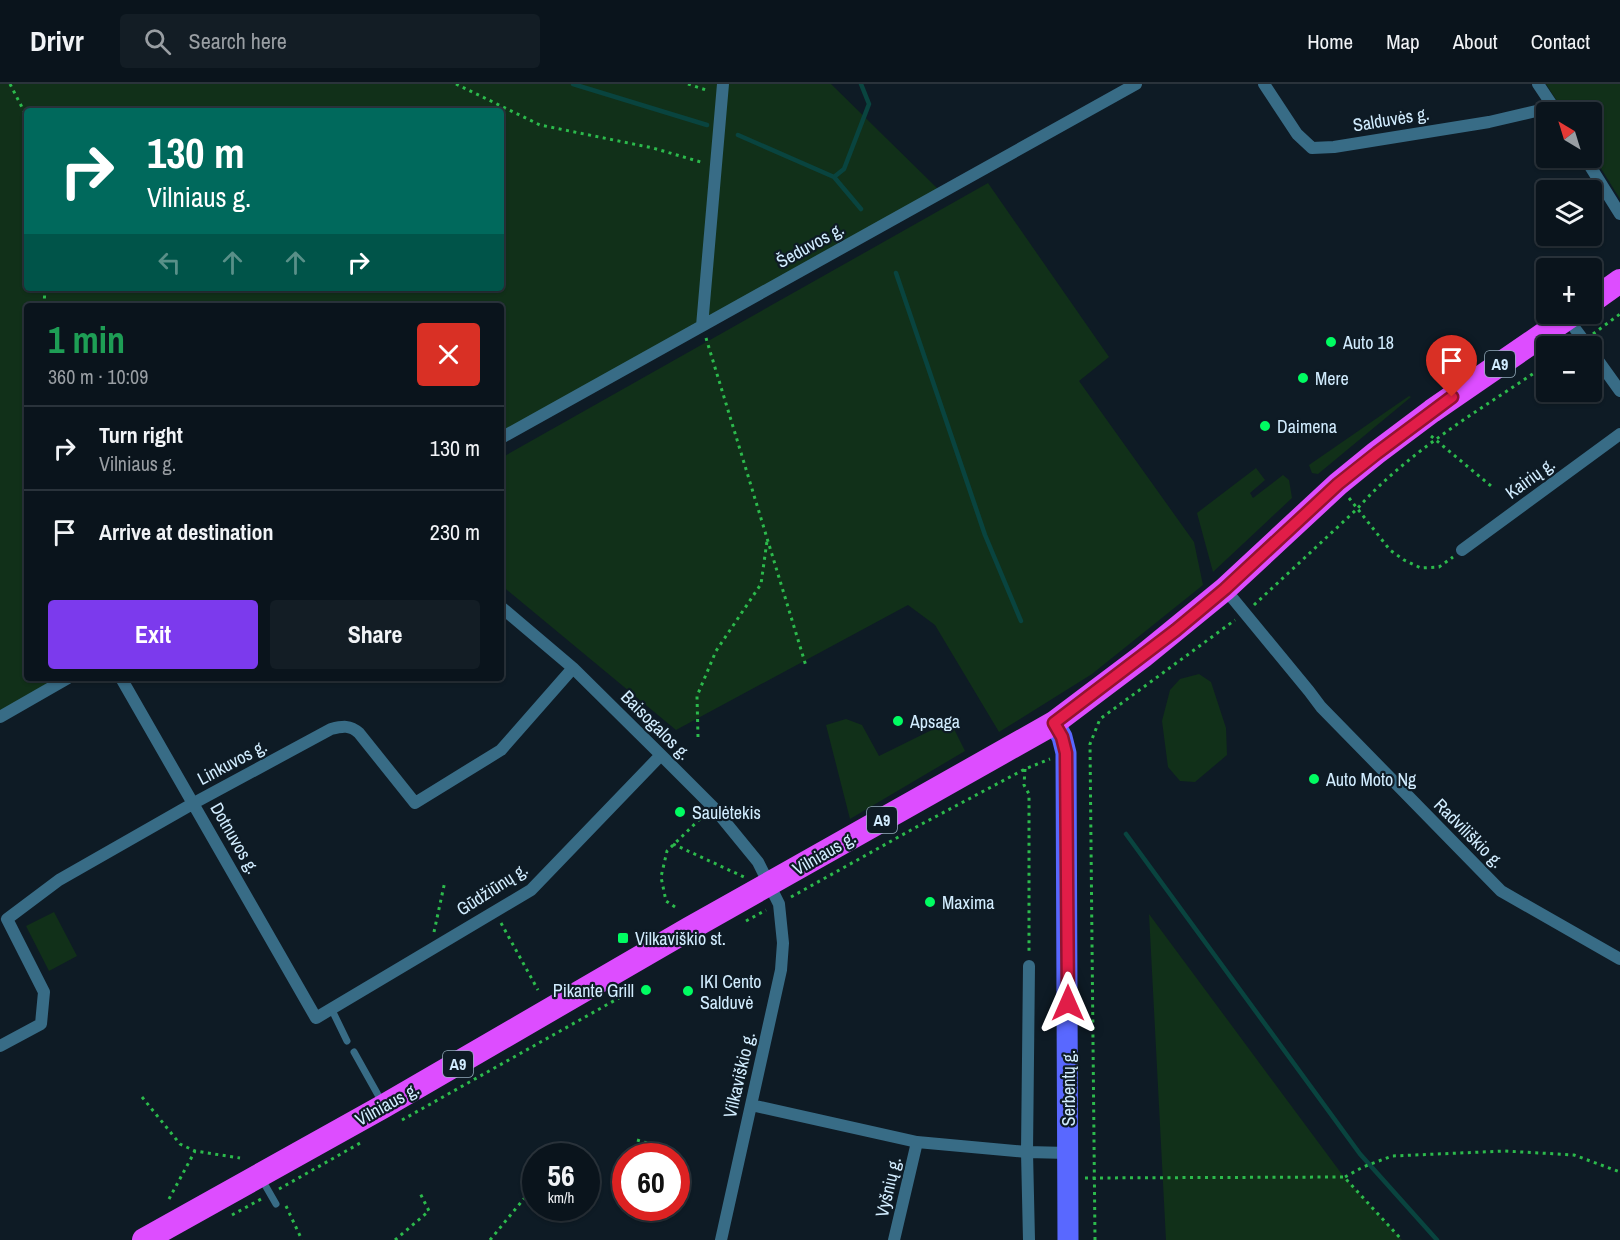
<!DOCTYPE html>
<meta charset="utf-8">
<style>
:root{--surface:#0a141c;--page:#131d25;--text:#f1f3f6;--muted:#999ea3;--line:#2a333b;--accent:#7c3aed}
body{margin:0;font-family:"Archivo Narrow",sans-serif;background:var(--page);color:var(--text);height:100vh;display:flex;flex-direction:column;font-size:22px;white-space:nowrap}
*{box-sizing:border-box;margin:0}
p{font-size:20px;color:var(--muted)}
.icon{flex:none;width:33px;height:33px;fill:none;stroke:currentColor;stroke-width:2;stroke-linecap:round;stroke-linejoin:round}
.map{position:relative;flex:1;overflow:hidden}
.panel{position:absolute;left:24px;top:219px;width:480px;height:378px;display:flex;flex-direction:column;background:var(--surface);border-radius:6px;box-shadow:0 2px 4px #0004,0 0 0 2px var(--line)}
.panel>*{flex:none}
.guide{position:absolute;left:24px;top:24px;width:480px;height:183px;border-radius:6px;box-shadow:0 2px 4px #0004,0 0 0 2px var(--line);background:#00695c;color:#fff;overflow:hidden}
.needle{width:39px;rotate:322deg}
.buttons{position:absolute;left:1536px;top:18px;display:grid;gap:12px}
.buttons a{display:grid;place-items:center;width:66px;height:66px;border-radius:6px;background:var(--surface);box-shadow:0 2px 4px #0004,0 0 0 2px var(--line);font-size:30px}
.speed{position:absolute;left:522px;top:1059px;display:flex;gap:12px;font-size:30px;font-weight:700;text-align:center}
.speed>*{display:grid;place-content:center;width:78px;height:78px;border-radius:50%;background:var(--surface);box-shadow:0 2px 4px #0004,0 0 0 2px var(--line);line-height:1}
.speed small{font-size:15px;font-weight:400}
.speed .limit{border:9px solid #d22;background:#fff;color:#111}
.pin{position:absolute;display:grid;place-items:center;width:51px;height:51px;color:#fff;margin:-62px -26px;border-radius:50% 50% 50% 0;rotate:-45deg;box-shadow:0 0 6px #0007}
.pin .icon{rotate:45deg}
.me{position:absolute;width:66px;margin:-33px;rotate:0deg;stroke-linejoin:round;filter:drop-shadow(0 0 4px #0008)}
.turn{display:flex;align-items:center;gap:21px;height:126px;padding:0 24px;font-size:27px}
.turn .icon{width:78px;height:78px;stroke-width:2.5}
.turn b{display:block;font-size:42px;line-height:51px}
.lanes{display:flex;align-items:center;height:57px;padding:0 24px;background:#0003;justify-content:center;gap:30px;direction:ltr}
.lanes .off{opacity:.35}
.round{display:grid;place-items:center;flex:none;width:63px;height:63px;border-radius:6px;background:var(--page)}
.summary{display:flex;align-items:center;justify-content:space-between;height:102px;padding:0 24px}
h1{font-size:36px;font-weight:700;line-height:45px;color:#1e9e55}
.cta{display:flex;gap:12px;margin-top:auto;padding:12px 24px}
.cta a{flex:1;height:69px;border-radius:6px;background:var(--accent);color:#fff;font-size:24px;font-weight:700;line-height:69px;text-align:center}
.cta a+a{background:var(--page);color:var(--text)}
ul{padding:0;list-style:none}
li{display:flex;align-items:center;gap:18px;height:84px;padding:0 24px;border-top:2px solid var(--line)}
li div{flex:1}
li b{display:block;font-size:22px}
li em{font-style:normal}
header{display:flex;align-items:center;gap:36px;box-sizing:border-box;height:84px;padding:0 30px;background:var(--surface);border-bottom:2px solid var(--line)}
header strong{font-size:28px}
nav{display:flex;gap:33px;margin-inline-start:auto;font-size:21px}
.search{width:420px;height:54px;background:var(--page);display:flex;align-items:center;gap:15px;box-sizing:border-box;padding:0 21px;border-radius:6px;color:var(--muted);font-size:22px}
.map>svg:first-child{display:block}
.green{fill:#113019;fill-rule:evenodd}
.lines{fill:none;stroke-linecap:round;stroke-linejoin:round}
.stream{stroke:#09443f;stroke-width:4.5}
.path{stroke:#2cba4c;stroke-width:3;stroke-dasharray:3 4.5;stroke-linecap:butt}
.lane{stroke:#386c86;stroke-width:7}
.street{stroke:#386c86;stroke-width:12}
.primary{stroke:#5968ff;stroke-width:21}
.highway{stroke:#dd4dff;stroke-width:24}
.route-casing{stroke:#92132f;stroke-width:15}
.route{stroke:#e11d48;stroke-width:10}
.poi-dot{fill:#00fd62;stroke:#0e1b25;stroke-width:2}
.labels{text-anchor:middle;dominant-baseline:central;stroke-width:4.5;stroke-linejoin:round;paint-order:stroke}
.shield{fill:#0e1b25;stroke:#97aebe;stroke-width:1.5}
.shield-label{font-size:16px;font-weight:bold;fill:#d2edff}
.street-label{font-size:18px;fill:#d2edff;stroke:#0e1b25}
.poi-label{font-size:18px;fill:#d2edff;stroke:#0e1b25;text-anchor:start}
</style>
<header>
<strong>Drivr</strong>
<div class="search"><svg class="icon" aria-label="search" viewBox="0 0 24 24"><circle cx="10" cy="10" r="6"/><path d="M15 15l6 6"/></svg>Search here</div>
<nav><a>Home</a><a>Map</a><a>About</a><a>Contact</a></nav>
</header>
<div class="map">
<svg width="1620" height="1156" viewBox="0 0 1620 1156">
<rect width="100%" height="100%" fill="#0e1b25"/>
<path class="green" d="M0,0H831L941,108L501,354V222H27V594H68L0,633ZM27,27H501V204H27Z
M1546,0H1620V115L1592,70V28H1564Z
M988,99L1109,273L1079,297L1194,458L1203,501L1092,590L999,648L935,541L908,521L676,646L501,501V374Z
M1409,312L1411,313L1318,390L1312,389L1309,381Z
M1256,384L1265,396L1250,409L1253,414L1283,391L1289,396L1292,414L1213,488L1197,429Z
M1199,590L1211,598L1226,644L1227,671L1195,698L1180,697L1168,683L1162,637L1170,606L1180,595Z
M846,635L862,641L879,672L950,637L965,667L850,735L826,641Z
M54,828L77,872L49,887L26,842Z
M1149,830L1344,1093L1402,1156H1166Z"/>
<g class="lines">
<path class="stream" d="M573,0L707,41
M738,51L834,93L861,125
M834,93L844,85L869,20L861,0
M896,189L985,451L1021,537
M1126,750L1360,1070L1437,1156"/>
<path class="path" d="M10,0L27,33
M456,0L540,41L653,64L704,79
M688,0L709,7
M44,222L45,204
M1593,250L1620,230
M706,254L806,582
M1431,352L1491,402
M1349,414L1390,466L1404,476L1421,484L1439,483L1453,473
M1254,521L1357,425C1408,367 1483,324 1546,281
M698,653L697,612L716,567L761,500L767,457
M1025,685L1024,701L1029,710V871
M673,760L744,793
M791,813L920,741L1025,685L1050,675
M675,823L666,817L661,793L667,767L705,730
M746,837L766,826
M501,839L538,906
M434,848L445,797
M142,1013L180,1060L195,1067L240,1074
M402,1036L626,910L631,901
M637,1056L670,1066
M673,1071L674,1072
M557,1072L568,1059
M676,1077L682,1087
M1345,1093L1363,1083L1392,1072L1505,1067L1574,1071L1620,1088
M1085,1094L1344,1093L1402,1156
M279,1105L362,1058
M169,1115L195,1067
M286,1122L302,1156
M232,1131L263,1114
M395,1156L429,1127L419,1107
M490,1156L536,1100
M1095,1156L1090,660L1100,635L1235,536"/>
<path class="lane" d="M331,924L347,957
M354,968L382,1018
M261,1094L276,1120"/>
<path class="street" d="M1264,0L1297,50L1312,64L1334,63L1489,38L1553,23
M1538,0L1556,27
M1585,74L1620,130
M1567,234L1588,262
M702,242L723,0
M1592,268L1620,307
M501,354L1136,0
M1462,466L1620,350
M1225,505L1309,607L1321,623L1501,807L1620,875
M501,523L573,584L661,671L713,723L758,778L779,820L783,859L781,886L721,1156
M121,594L316,934L531,806L661,671
M0,633L68,594
M1029,882L1027,1068L1029,1156
M0,962L41,940L44,908L7,835L59,796L194,719L331,645C343,642 350,641 359,649L415,719L501,666L573,584
M751,1021L917,1058L1027,1068L1068,1069
M894,1156L917,1058"/>
<path class="primary" d="M1054,639L1062,653L1066,669L1068,1156"/>
<path class="highway" d="M1592,217L1620,197
M144,1156L384,1022L689,845L1054,639L1143,572L1225,505L1338,400L1376,369L1432,327L1573,230"/>
</g>
<g class="lines">
<g class="route-casing">
<path id="route" d="M1068,919L1066,669L1062,653L1054,639L1176,546L1225,505L1338,400L1377,369L1452,313"/>
</g>
<use href="#route" class="route"/>
</g>
<g class="poi-dot">
<circle cx="1331" cy="258" r="6"/>
<circle cx="1303" cy="294" r="6"/>
<circle cx="1265" cy="342" r="6"/>
<circle cx="898" cy="637" r="6"/>
<circle cx="1314" cy="695" r="6"/>
<circle cx="680" cy="728" r="6"/>
<circle cx="930" cy="818" r="6"/>
<rect x="617" y="848" width="12" height="12" rx="3"/>
<circle cx="646" cy="906" r="6"/>
<circle cx="688" cy="907" r="6"/>
</g>
<g class="labels">
<g class="shield">
<rect x="1485" y="267" width="30" height="26" rx="4.5"/>
<rect x="867" y="723" width="30" height="26" rx="4.5"/>
<rect x="443" y="967" width="30" height="26" rx="4.5"/>
</g>
<g class="shield-label">
<text x="1500" y="280">A9</text>
<text x="882" y="736">A9</text>
<text x="458" y="980">A9</text>
</g>
<g class="street-label">
<text transform="translate(1391 35) rotate(-9)">Salduvės g.</text>
<text transform="translate(810 161) rotate(-29)">Šeduvos g.</text>
<text transform="translate(1530 394) rotate(-36)">Kairių g.</text>
<text transform="translate(656 641) rotate(45)">Baisogalos g.</text>
<text transform="translate(232 678) rotate(-28)">Linkuvos g.</text>
<text transform="translate(1469 749) rotate(45)">Radviliškio g.</text>
<text transform="translate(235 754) rotate(60)">Dotnuvos g.</text>
<text transform="translate(824 769) rotate(-30)">Vilniaus g.</text>
<text transform="translate(492 805) rotate(-33)">Gūdžiūnų g.</text>
<text transform="translate(739 991) rotate(-77)">Vilkaviškio g.</text>
<text transform="translate(1068 1004) rotate(-90)">Serbentų g.</text>
<text transform="translate(387 1020) rotate(-29)">Vilniaus g.</text>
<text transform="translate(888 1103) rotate(-77)">Vyšnių g.</text>
</g>
<g class="poi-label">
<text x="1343" y="258">Auto 18</text>
<text x="1315" y="294">Mere</text>
<text x="1277" y="342">Daimena</text>
<text x="910" y="637">Apsaga</text>
<text x="1326" y="695">Auto Moto Ng</text>
<text x="692" y="728">Saulėtekis</text>
<text x="942" y="818">Maxima</text>
<text x="635" y="854">Vilkaviškio st.</text>
<text x="700" y="897">IKI Cento<tspan x="700" dy="21">Salduvė</tspan></text>
<text x="634" y="906" text-anchor="end">Pikante Grill</text>
</g>
</g>
</svg>
<div class="buttons">
<a><svg class="needle" viewBox="-14 -14 28 28"><path d="M0-13l5 13h-10z" fill="#e53935"/><path d="M0 13l5-13h-10z" fill="#999ea3"/></svg></a>
<a><svg class="icon" aria-label="layers" viewBox="0 0 24 24"><path d="M12 4l9 5-9 5-9-5zM3 14l9 5 9-5"/></svg></a>
<a>+</a>
<a>−</a>
</div>
<div class="speed"><div>56<small>km/h</small></div><div class="limit">60</div></div>
<div class="pin" style="left:1452px;top:313px;background:#d93025"><svg class="icon" aria-label="arrive" viewBox="0 0 24 24"><path d="M6 21V4h12l-3 4 3 4H6"/></svg></div>
<svg class="me" style="left:1068px;top:919px" viewBox="-20 -20 40 40"><path d="M0-17L14 15 0 8-14 15z" fill="#e11d48" stroke="#fff" stroke-width="4"/></svg>
<div class="guide">
<div class="turn"><svg class="icon" aria-label="right" viewBox="0 0 24 24"><path d="M7 20v-9h11M14 6l5 5-5 5"/></svg><div><b>130 m</b>Vilniaus g.</div></div>
<div class="lanes"><svg class="icon off" aria-label="left" viewBox="0 0 24 24"><path d="M17 20v-9H6M10 6l-5 5 5 5"/></svg><svg class="icon off" aria-label="ahead" viewBox="0 0 24 24"><path d="M12 20V5M6 11l6-6 6 6"/></svg><svg class="icon off" aria-label="ahead" viewBox="0 0 24 24"><path d="M12 20V5M6 11l6-6 6 6"/></svg><svg class="icon" aria-label="right" viewBox="0 0 24 24"><path d="M7 20v-9h11M14 6l5 5-5 5"/></svg></div>
</div>
<section class="panel">
<div class="summary"><div><h1>1 min</h1><p>360 m · 10:09</p></div><a class="round" style="background:#d93025;color:#fff"><svg class="icon" aria-label="close" viewBox="0 0 24 24"><path d="M6 6l12 12M18 6L6 18"/></svg></a></div>
<ul>
<li><svg class="icon" aria-label="right" viewBox="0 0 24 24"><path d="M7 20v-9h11M14 6l5 5-5 5"/></svg><div><b>Turn right</b><p>Vilniaus g.</p></div><em>130 m</em></li>
<li><svg class="icon" aria-label="arrive" viewBox="0 0 24 24"><path d="M6 21V4h12l-3 4 3 4H6"/></svg><div><b>Arrive at destination</b></div><em>230 m</em></li>
</ul>
<div class="cta"><a>Exit</a><a>Share</a></div>
</section>
</div>
